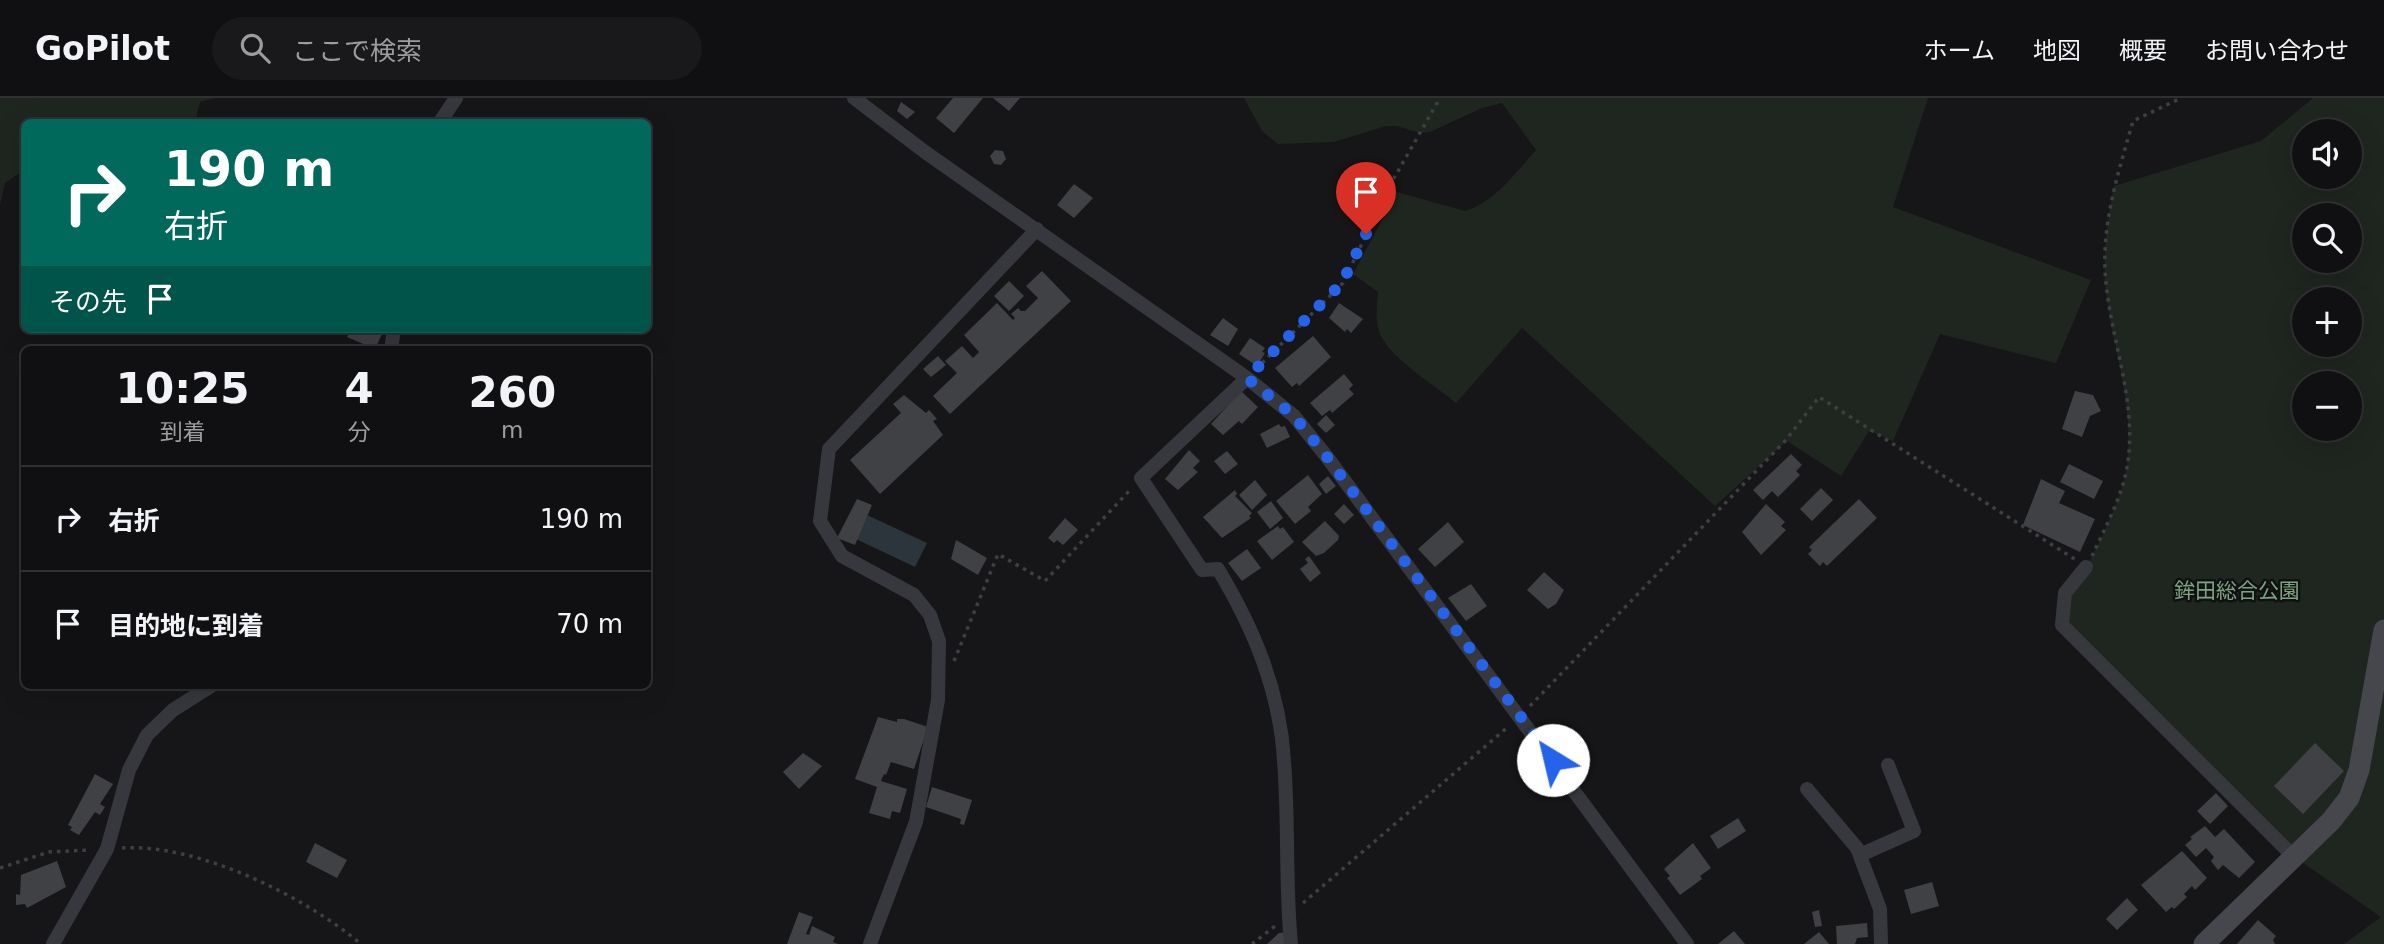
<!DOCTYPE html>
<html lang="ja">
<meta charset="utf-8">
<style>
:root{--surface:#101012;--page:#19191b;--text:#f1f3f6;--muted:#9c9d9f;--line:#303032}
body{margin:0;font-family:"DejaVu Sans","Noto Sans JP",sans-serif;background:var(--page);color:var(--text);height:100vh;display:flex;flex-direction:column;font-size:26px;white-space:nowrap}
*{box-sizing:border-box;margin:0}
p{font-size:23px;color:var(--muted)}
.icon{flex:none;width:38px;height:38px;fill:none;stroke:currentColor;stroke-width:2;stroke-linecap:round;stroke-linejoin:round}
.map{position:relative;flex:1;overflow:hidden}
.panel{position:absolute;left:21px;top:248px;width:630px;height:343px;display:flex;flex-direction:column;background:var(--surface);border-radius:10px;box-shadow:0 7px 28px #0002,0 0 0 2px var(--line)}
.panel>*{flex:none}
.hud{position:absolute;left:21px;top:21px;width:630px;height:214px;border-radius:10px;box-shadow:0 7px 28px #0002,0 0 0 2px var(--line);background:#00695c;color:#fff;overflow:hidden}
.buttons{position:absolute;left:2292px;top:21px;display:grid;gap:14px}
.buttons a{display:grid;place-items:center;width:70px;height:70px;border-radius:50%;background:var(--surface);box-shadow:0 7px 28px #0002,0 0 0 2px var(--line);font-size:35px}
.pin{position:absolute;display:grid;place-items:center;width:60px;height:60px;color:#fff;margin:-72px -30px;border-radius:50% 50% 50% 0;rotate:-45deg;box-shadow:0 0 7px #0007}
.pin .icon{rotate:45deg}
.me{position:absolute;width:77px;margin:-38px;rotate:324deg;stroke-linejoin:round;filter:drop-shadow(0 0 5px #0008)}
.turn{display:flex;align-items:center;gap:24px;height:147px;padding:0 28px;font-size:32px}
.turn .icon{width:91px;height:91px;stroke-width:2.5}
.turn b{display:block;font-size:49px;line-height:60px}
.then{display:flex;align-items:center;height:66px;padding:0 28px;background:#0003;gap:14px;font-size:26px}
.eta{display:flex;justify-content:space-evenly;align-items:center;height:119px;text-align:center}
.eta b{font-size:42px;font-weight:700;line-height:49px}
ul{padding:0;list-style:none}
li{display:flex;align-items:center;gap:21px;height:105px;padding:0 28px;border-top:2px solid var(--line)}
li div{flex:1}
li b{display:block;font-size:26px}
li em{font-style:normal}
header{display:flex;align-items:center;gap:42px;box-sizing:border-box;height:98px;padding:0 35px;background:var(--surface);border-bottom:2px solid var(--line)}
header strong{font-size:33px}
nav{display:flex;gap:38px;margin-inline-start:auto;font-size:24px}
.search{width:490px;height:63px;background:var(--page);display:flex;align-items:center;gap:18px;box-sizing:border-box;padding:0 24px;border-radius:38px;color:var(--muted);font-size:26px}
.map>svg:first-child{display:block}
.green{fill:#1e261f;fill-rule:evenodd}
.water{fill:#2c353c}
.building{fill:#404145}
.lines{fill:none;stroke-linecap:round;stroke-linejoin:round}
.path{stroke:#3d3f44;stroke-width:3.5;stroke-dasharray:3.5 5;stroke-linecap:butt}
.street{stroke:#37383d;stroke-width:14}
.secondary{stroke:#45474d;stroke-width:21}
.route{stroke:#2563eb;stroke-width:12;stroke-dasharray:0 21.6}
.labels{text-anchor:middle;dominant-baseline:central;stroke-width:5;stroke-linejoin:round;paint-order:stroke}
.park-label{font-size:21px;fill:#7fa381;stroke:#111113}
</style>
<header>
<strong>GoPilot</strong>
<div class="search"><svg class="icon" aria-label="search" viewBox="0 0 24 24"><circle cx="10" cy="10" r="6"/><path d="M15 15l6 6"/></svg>ここで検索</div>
<nav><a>ホーム</a><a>地図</a><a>概要</a><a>お問い合わせ</a></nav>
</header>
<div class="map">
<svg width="2384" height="846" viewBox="0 0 2384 846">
<rect width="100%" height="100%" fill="#161618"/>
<path class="green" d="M0,0H214L200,4L195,24H24V72L5,85L0,107Z
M1244,0H1928L1893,109L2091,182L2056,265L1940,236L1893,343L1869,333L1841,378L1787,343L1715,408L1522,230L1456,305C1435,287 1387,259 1379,233C1375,220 1377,207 1378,194L1353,176L1397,94L1465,113C1495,104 1516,74 1536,52L1502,5L1482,10L1430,34L1419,35L1397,28H1386L1334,44L1278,46L1262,33Z
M2313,0H2384V846H2344L2381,819L2293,758L2062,527C2063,502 2074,491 2086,470C2100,444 2124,395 2127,367C2135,300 2110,246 2105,183C2103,151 2108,120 2114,88L2261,43ZM2305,33H2350V79H2305ZM2305,117H2350V163H2305ZM2305,201H2350V247H2305ZM2305,285H2350V331H2305Z"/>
<path class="water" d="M867,417L927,445L915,469L856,441Z"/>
<path class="building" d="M953,0H983L954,35L936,20Z
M993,0H1020L1009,13Z
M901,4L915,14L907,21L897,13Z
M995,52L1003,53L1006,61L1001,67L994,66L990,58Z
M1074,86L1093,100L1074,120L1057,107Z
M1042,173L1071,203L950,316L933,298L957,275L945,263L962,248L973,260L979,254L964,237L997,205L1013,222L1015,220L1011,216L1018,210L1021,213H1025L1038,200L1026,188Z
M1009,183L1024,198L1009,213L994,198Z
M1339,205L1363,221L1351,235L1347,231L1345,234L1329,220Z
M1223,220L1238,231L1228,248L1210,237Z
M351,231H376L383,234L375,251L347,239Z
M1313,238L1331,259L1299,288L1297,285L1292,289L1275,270Z
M1250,240L1265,250L1262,254L1265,255L1257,268L1239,256Z
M938,258L946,267L931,279L923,271Z
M1344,276L1353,287L1349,291L1354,296L1332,315L1330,312L1322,318L1310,305Z
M1241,293L1258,309L1242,326L1239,323L1223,337L1211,326Z
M2075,293L2093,297L2101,313L2090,318L2082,339L2062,331Z
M904,297L926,315L929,312L937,321L933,323L943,337L880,396L850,362L901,315L893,306Z
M1326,317L1335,327L1326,335L1317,326Z
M1279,326L1281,329L1285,328L1290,339L1267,350L1260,336Z
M1189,352L1200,363L1193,370L1198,374L1178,392L1165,381Z
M1227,353L1238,366L1225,376L1214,363Z
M1791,356L1802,367L1796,373L1800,377L1778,399L1772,393L1763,402L1753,392Z
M2069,366L2103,383L2094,401L2060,384Z
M1308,377L1322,396L1308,409L1311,413L1295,426L1276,403Z
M1328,378L1336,388L1326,396L1319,386Z
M2041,381L2065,393L2059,405L2095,421L2080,454L2023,427Z
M1255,382L1267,397L1252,412L1239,397Z
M1821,390L1833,402L1812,423L1800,411Z
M1235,392L1237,396L1235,398L1252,415L1249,418L1251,420L1222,440L1203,419Z
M857,401L872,407L855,447L837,440Z
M1859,401L1877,420L1827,468L1823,464L1820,468L1808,456L1812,452L1809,449Z
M1271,403L1283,420L1270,431L1257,414Z
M1344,406L1354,417L1344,426L1334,416Z
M1766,406L1785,424L1781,428L1786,432L1761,457L1742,434Z
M1065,420L1078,432L1063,447L1057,442L1054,445L1048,440Z
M1325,423L1339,438L1338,442L1324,455L1316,458L1302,444Z
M1448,424L1464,444L1435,469L1418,451Z
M1278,428L1280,431L1283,429L1294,444L1272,462L1257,443Z
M956,442L987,460L978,477L951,461Z
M1247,451L1261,470L1242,483L1228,465Z
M1309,458L1321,475L1310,484L1300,471L1308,465L1305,461Z
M1544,474L1564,492L1556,506L1548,511L1527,492Z
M1471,486L1487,508L1466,523L1448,500Z
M878,619L897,624V621H904L928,629L914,671L891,664L886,677L884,676L881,683L907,691L900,715L892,713L890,721L869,715L877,689L855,681Z
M2315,645L2344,673L2303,716L2274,688Z
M803,655L822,668L799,691L783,674Z
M95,676L113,686L100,706L105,709L100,717L95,714L79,737L70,732L72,729L68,727Z
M932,689L972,702L964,727L960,726L961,721L926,709Z
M2216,695L2228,708L2210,726L2197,713Z
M1738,720L1746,733L1718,751L1710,738Z
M2205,728L2215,739L2224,731L2255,764L2239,780L2223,767L2218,772L2211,763L2214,759L2206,750L2196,759L2185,747L2192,741L2190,739Z
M315,745L347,762L337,780L306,764Z
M1693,745L1711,770L1700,778L1702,781L1680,797L1667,780L1670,778L1664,771Z
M2182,753L2207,780L2195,792L2192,788L2184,796L2187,799L2174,811L2172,809L2166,814L2141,787Z
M57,763L66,789L27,810L25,806L16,807V796L20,797L21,777Z
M1932,784L1939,808L1911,816L1904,792Z
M2127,800L2138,812L2117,832L2106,821Z
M1819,812L1822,828L1815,829L1812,814Z
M799,814L813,819L806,836L809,837L812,828L835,839L833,844L838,846H787Z
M2258,822L2276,838L2273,842L2275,846H2237Z
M1867,825L1868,839L1857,840L1855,846H1837L1836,828Z
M1734,833L1745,846H1718Z
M1288,834L1290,846H1267L1279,835Z
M1819,834L1829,846H1804Z"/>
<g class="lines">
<path class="path" d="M1256,271L1343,185L1390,87L1440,0
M2092,458C2105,430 2122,399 2127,369C2138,307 2112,246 2106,185C2100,129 2118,76 2133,23L2181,0
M954,563L998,456L1045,483L1130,392
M1530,608L1786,342L1819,299L2076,462
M122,750C197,745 304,798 361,846
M0,770L49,754L90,752
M1303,805L1509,628
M1252,846L1275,828"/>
<path class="street" d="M854,0L925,54L1247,280L1294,318L1327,359L1687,846
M440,24L456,0
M391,252L394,231
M1247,280L1141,380L1202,472L1218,471C1254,531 1280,593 1284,663C1289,724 1285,785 1291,846
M2086,469L2065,495L2062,527L2293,758
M1807,691L1857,750L1880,811L1881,846
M1860,757L1914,733L1888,667
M53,846L107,751L129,672L147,637L173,612L211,588
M870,846L916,724L938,602L939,543L930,517L914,497L842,458L820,423L829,351L1037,131"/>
<path class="secondary" d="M2204,846L2331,723L2349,700L2359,672L2384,532"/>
</g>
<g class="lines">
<path class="route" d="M1366,136L1342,185L1247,280L1294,318L1327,359L1553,662"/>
</g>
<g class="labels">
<g class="park-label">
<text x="2237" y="493">鉾田総合公園</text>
</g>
</g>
</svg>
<div class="buttons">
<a><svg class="icon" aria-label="sound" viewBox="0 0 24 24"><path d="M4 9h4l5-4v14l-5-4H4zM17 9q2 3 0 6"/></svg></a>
<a><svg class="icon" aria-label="search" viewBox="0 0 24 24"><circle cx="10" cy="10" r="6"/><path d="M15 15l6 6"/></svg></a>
<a>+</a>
<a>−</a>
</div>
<div class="pin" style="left:1366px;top:136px;background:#d93025"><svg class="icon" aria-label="arrive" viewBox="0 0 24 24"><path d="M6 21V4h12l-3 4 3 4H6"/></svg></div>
<svg class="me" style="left:1553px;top:662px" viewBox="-20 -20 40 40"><circle r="19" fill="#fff"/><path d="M0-13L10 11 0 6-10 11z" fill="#2563eb"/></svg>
<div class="hud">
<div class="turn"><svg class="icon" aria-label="right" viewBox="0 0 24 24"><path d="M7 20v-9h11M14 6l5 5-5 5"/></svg><div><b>190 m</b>右折</div></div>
<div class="then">その先<svg class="icon" aria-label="arrive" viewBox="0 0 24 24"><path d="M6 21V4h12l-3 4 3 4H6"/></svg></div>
</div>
<section class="panel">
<div class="eta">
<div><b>10:25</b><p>到着</p></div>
<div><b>4</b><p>分</p></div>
<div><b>260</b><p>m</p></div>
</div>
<ul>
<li><svg class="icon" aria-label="right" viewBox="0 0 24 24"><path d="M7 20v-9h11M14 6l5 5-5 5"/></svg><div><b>右折</b></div><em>190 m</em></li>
<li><svg class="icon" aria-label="arrive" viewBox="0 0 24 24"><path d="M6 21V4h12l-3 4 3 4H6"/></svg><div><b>目的地に到着</b></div><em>70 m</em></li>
</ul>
</section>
</div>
